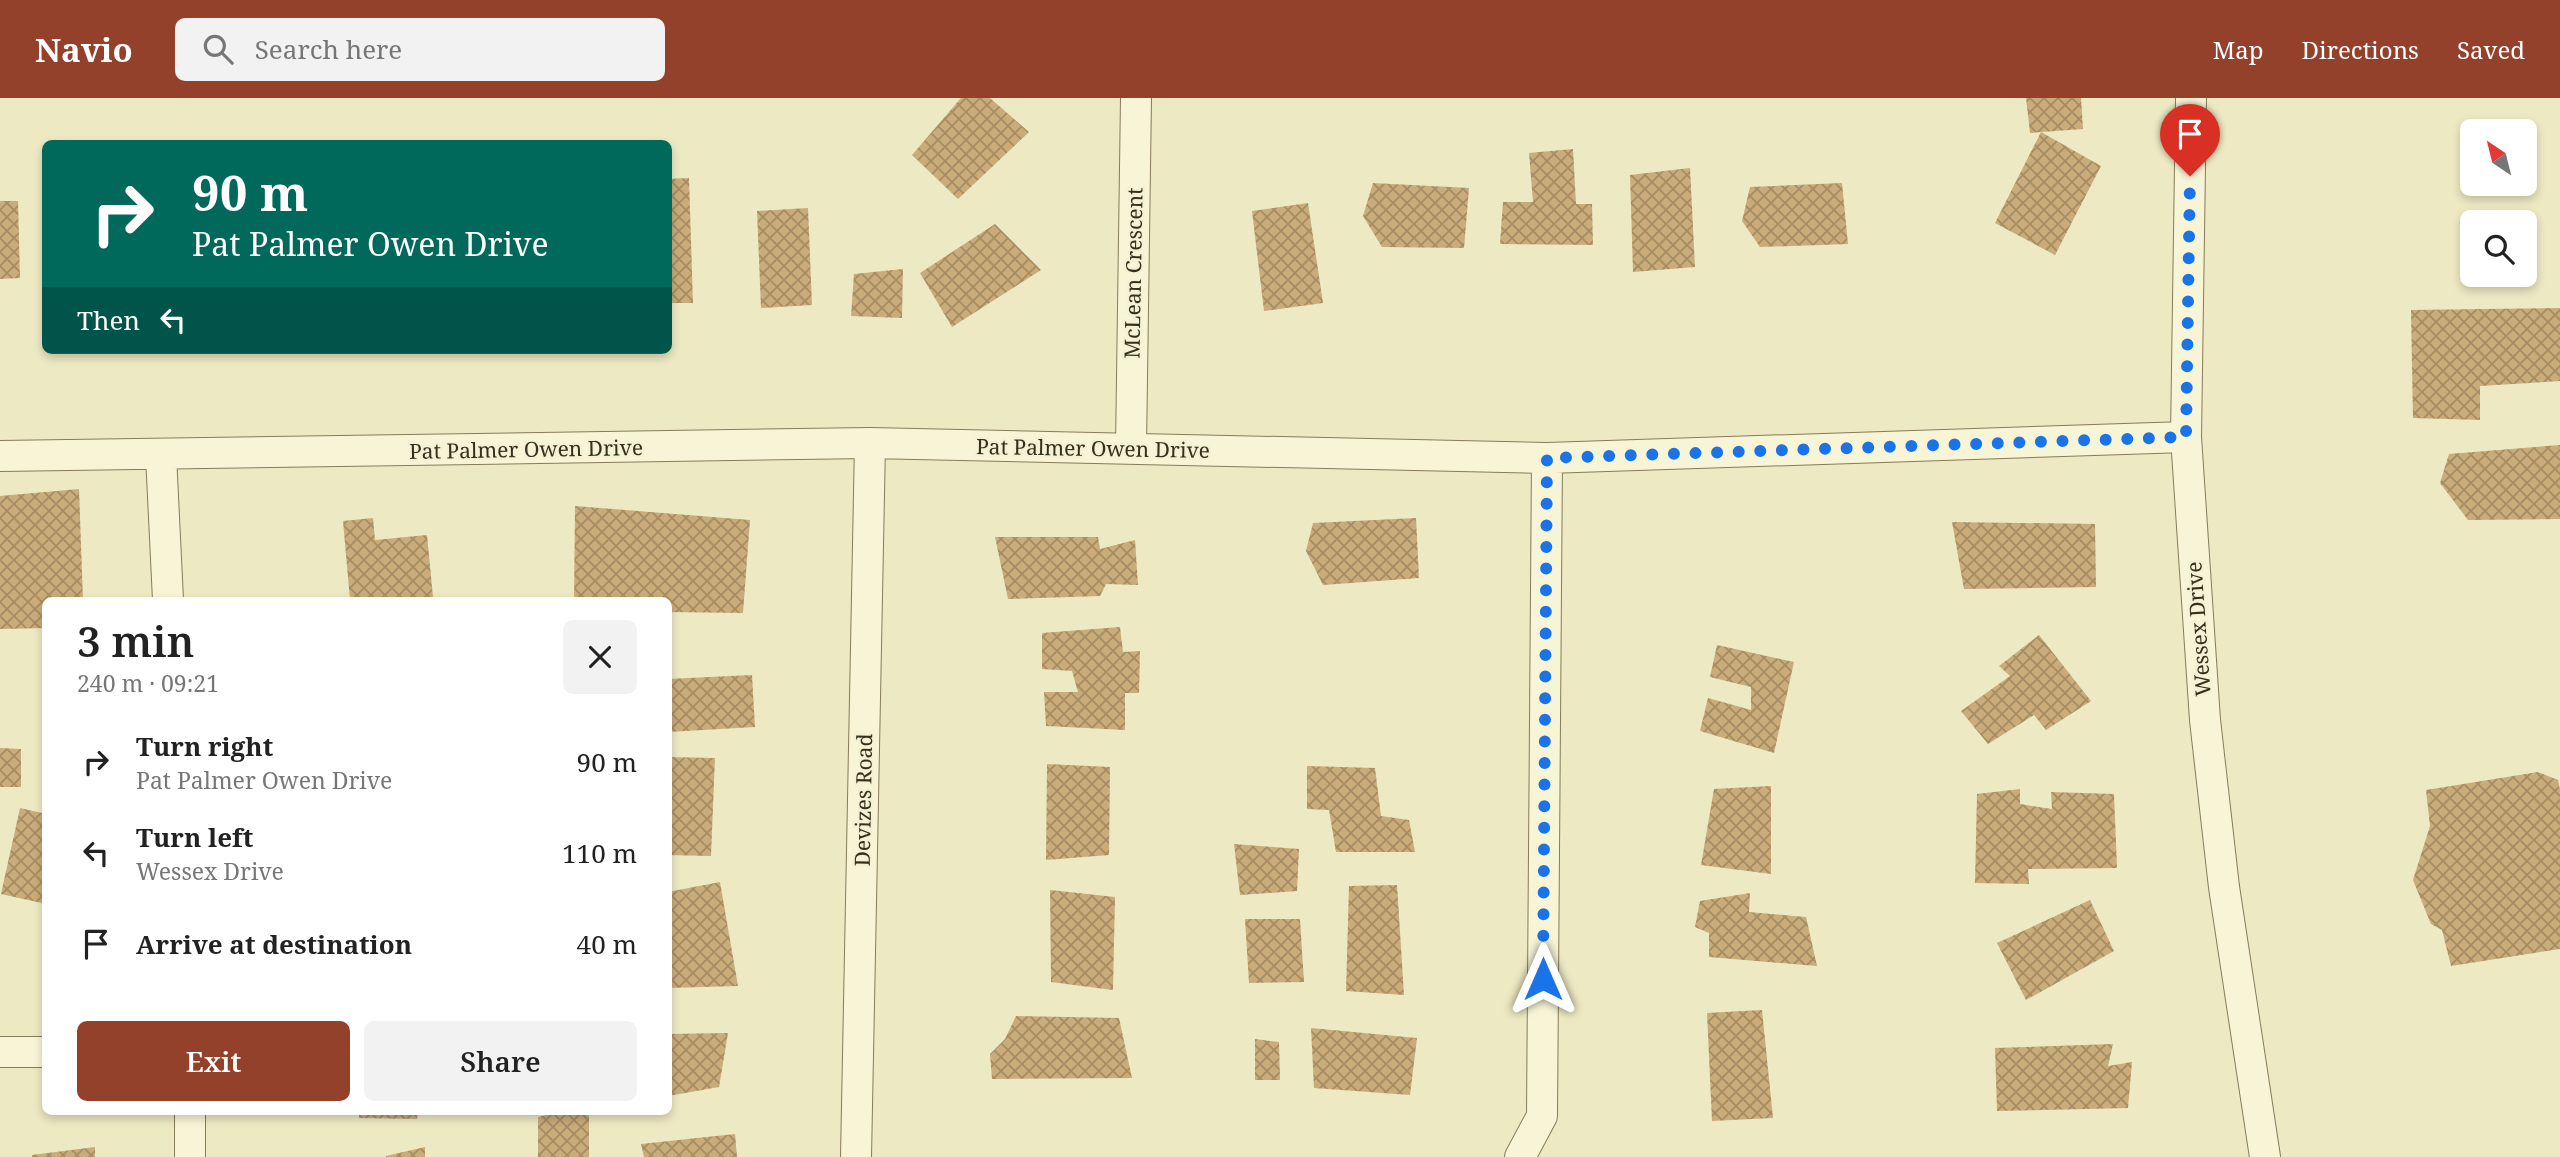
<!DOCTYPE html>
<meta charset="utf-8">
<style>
:root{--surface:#fff;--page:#f2f2f2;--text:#222;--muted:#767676;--accent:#94412c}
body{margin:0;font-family:"Noto Serif",serif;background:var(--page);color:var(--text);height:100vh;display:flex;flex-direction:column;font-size:26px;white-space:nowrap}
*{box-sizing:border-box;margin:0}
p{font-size:23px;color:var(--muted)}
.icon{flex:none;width:38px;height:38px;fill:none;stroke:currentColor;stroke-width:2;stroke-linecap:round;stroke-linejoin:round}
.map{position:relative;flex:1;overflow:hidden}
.panel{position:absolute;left:42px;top:499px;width:630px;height:518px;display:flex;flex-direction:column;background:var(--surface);border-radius:10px;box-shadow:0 4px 10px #0003}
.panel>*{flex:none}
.banner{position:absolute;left:42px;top:42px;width:630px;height:214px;border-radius:10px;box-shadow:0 4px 10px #0003;background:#00695c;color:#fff;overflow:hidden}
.needle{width:46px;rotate:325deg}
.controls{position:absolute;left:2460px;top:21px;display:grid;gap:14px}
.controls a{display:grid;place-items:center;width:77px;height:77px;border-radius:10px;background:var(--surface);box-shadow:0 4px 10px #0003;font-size:35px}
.pin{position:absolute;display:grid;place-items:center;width:60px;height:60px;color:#fff;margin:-72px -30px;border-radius:50% 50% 50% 0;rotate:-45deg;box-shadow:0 0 7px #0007}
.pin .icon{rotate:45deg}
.me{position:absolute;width:77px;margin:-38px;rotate:0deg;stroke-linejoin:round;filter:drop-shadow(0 0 5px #0008)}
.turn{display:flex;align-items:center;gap:24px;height:147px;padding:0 35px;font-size:32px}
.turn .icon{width:91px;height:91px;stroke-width:2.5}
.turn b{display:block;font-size:49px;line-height:60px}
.then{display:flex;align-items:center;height:66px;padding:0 35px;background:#0003;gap:14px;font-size:26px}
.round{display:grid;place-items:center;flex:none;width:74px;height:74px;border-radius:10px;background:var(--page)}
.overview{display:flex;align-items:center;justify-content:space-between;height:119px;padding:0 35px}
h1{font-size:42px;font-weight:600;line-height:52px}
.primary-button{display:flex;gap:14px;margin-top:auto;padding:14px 35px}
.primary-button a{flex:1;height:80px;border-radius:10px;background:var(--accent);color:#fff;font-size:28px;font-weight:600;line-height:80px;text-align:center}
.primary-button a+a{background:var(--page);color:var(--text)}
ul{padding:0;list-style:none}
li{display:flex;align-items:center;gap:21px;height:91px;padding:0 35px}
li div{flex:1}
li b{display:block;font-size:26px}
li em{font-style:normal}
header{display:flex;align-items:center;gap:42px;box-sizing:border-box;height:98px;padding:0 35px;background:var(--accent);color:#fff}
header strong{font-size:33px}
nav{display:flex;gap:38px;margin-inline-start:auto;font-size:24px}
.search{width:490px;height:63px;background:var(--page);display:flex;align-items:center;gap:18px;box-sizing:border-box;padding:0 24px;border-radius:10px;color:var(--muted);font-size:26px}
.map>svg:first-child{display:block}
.building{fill:url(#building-cross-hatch)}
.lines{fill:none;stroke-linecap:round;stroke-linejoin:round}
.street-casing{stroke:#867b5b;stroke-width:32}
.street{stroke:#f8f5d6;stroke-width:30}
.route{stroke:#1a73e8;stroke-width:12;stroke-dasharray:0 21.6}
.labels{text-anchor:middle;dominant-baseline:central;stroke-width:5;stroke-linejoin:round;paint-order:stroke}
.street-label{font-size:21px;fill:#372f1e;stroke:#f4f2d3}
</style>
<header>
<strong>Navio</strong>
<div class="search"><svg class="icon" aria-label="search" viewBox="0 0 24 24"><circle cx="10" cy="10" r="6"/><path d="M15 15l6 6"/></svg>Search here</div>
<nav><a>Map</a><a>Directions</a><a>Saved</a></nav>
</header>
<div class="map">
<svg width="2560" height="1059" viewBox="0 0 2560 1059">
<defs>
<pattern id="building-cross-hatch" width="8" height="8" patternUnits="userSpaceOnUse" patternTransform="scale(1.75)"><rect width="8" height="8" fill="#caac7a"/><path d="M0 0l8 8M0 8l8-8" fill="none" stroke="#a58c63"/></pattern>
</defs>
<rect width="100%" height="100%" fill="#ede9c3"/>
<path class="building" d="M961,0H990L1029,34L958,101L912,57Z
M2026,0H2081L2083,31L2030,35Z
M2041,34L2101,68L2055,157L1995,125Z
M1573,51L1576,106H1592L1593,147L1500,146L1503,104H1533L1529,55Z
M1690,70L1695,169L1633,174L1630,77Z
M689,80L693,205H668V81Z
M1373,85L1469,90L1464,150L1382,149L1363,118Z
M1842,85L1848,146L1760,149L1742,123L1750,89Z
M0,103H18L20,180L0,181Z
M1308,105L1323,205L1264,213L1252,113Z
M808,110L812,207L761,210L757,113Z
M995,126L1041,172L952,229L920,175Z
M903,171L902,220L851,218L854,176Z
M2560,210V283L2480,288V322L2413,320L2411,212Z
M2560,347V421L2468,422L2440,385L2449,356Z
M79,391L83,502H46V530L0,531V398Z
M575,408L750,422L743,515L668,514V502H574Z
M373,420L375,442L427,437L433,499L396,502H350L343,423Z
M1416,420L1419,480L1323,487L1306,453L1313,425Z
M1952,424L2095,426L2096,489L1964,491Z
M995,439H1098L1100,451L1135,442L1138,487L1106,486L1100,498L1008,501Z
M1120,529L1123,554L1140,553L1139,595H1125V632L1046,628L1044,594H1078L1072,573L1042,571V535Z
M2039,537L2091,603L2046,632L2034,617L1988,646L1961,613L2010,578L1999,568Z
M1717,547L1794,564L1774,655L1700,633L1708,600L1751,612V589L1710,579Z
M752,577L755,629L668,634V581Z
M0,650L21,651V689H0Z
M668,659L715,660L711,758L668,757Z
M1047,666L1110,669L1109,757L1046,762Z
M1307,668L1375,670L1381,718L1409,722L1415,754H1336L1329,712L1307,711Z
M2538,674L2558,682L2560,692V851L2451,868L2442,832L2431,826L2413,782L2430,728L2426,692Z
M1771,688V776L1701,767L1714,691Z
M2020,691V706L2052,711L2051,694L2114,696L2117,770L2028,771L2029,786L1975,785L1977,696Z
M20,710L46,716V806L1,796Z
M1234,746L1299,751L1297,793L1240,797Z
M720,784L738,888L668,890V794Z
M1397,787L1404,897L1346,893L1349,788Z
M1050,792L1115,799L1113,892L1051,884Z
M1750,795L1749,814L1806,819L1817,868L1709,859V835L1695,829L1700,803Z
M2090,802L2114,853L2026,902L1997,845Z
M1245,821H1300L1304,884L1249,885Z
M1762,912L1773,1020L1712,1023L1707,915Z
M1016,918L1119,920L1132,980L992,981L990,956L1005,941Z
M1311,930L1417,940L1410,997L1314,990Z
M728,935L719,989L668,998V936Z
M1255,941L1279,944L1280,982H1255Z
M2113,946L2108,968L2132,964L2128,1010L1997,1013L1995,950Z
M359,1013H418L417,1021L359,1020Z
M563,1013H589V1059H538V1019Z
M735,1036L737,1059H644L641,1046Z
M95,1049V1059H32V1057Z
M425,1049V1059H386V1058Z"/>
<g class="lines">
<g class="street-casing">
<path id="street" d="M2191,0L2186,339L2205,622L2224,789L2265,1059
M1131,350L1136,0
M161,357L168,502
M0,358L870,345L1547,360L2186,339
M0,954H46
M190,1059V1013
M856,1059L870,345
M1520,1059L1542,1018L1547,360"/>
</g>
<use href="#street" class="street"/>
</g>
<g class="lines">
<path class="route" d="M1543,881L1547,360L2186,339L2190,78"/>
</g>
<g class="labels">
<g class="street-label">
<text transform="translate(1133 175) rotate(-89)">McLean Crescent</text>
<text transform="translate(1093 350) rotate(1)">Pat Palmer Owen Drive</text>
<text transform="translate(526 351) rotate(-1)">Pat Palmer Owen Drive</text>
<text transform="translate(2198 531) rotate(-94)">Wessex Drive</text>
<text transform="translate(863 702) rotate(-89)">Devizes Road</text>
</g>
</g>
</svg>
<div class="controls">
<a><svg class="needle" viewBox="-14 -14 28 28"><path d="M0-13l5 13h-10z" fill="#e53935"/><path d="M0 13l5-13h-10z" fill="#767676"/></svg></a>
<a><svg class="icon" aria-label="search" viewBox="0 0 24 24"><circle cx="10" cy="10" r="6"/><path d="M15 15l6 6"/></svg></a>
</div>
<div class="pin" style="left:2190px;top:78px;background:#d93025"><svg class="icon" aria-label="arrive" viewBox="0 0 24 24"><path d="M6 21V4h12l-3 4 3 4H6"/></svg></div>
<svg class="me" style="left:1543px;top:881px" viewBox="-20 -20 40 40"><path d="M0-17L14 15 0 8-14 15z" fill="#1a73e8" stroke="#fff" stroke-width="4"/></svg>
<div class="banner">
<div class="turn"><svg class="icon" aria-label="right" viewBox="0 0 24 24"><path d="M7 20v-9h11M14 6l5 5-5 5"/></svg><div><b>90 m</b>Pat Palmer Owen Drive</div></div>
<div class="then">Then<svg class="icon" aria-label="left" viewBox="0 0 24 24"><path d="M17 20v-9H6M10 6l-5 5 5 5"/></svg></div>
</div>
<section class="panel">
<div class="overview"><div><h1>3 min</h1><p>240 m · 09:21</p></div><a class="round"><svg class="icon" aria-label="close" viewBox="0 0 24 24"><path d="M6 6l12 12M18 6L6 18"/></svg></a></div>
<ul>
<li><svg class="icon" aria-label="right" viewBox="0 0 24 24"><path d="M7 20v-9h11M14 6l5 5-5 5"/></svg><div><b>Turn right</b><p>Pat Palmer Owen Drive</p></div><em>90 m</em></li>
<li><svg class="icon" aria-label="left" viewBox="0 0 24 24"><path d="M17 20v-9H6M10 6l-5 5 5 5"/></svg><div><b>Turn left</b><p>Wessex Drive</p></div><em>110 m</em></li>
<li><svg class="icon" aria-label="arrive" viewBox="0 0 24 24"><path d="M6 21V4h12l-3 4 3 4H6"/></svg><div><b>Arrive at destination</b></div><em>40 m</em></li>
</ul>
<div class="primary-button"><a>Exit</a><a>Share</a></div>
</section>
</div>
